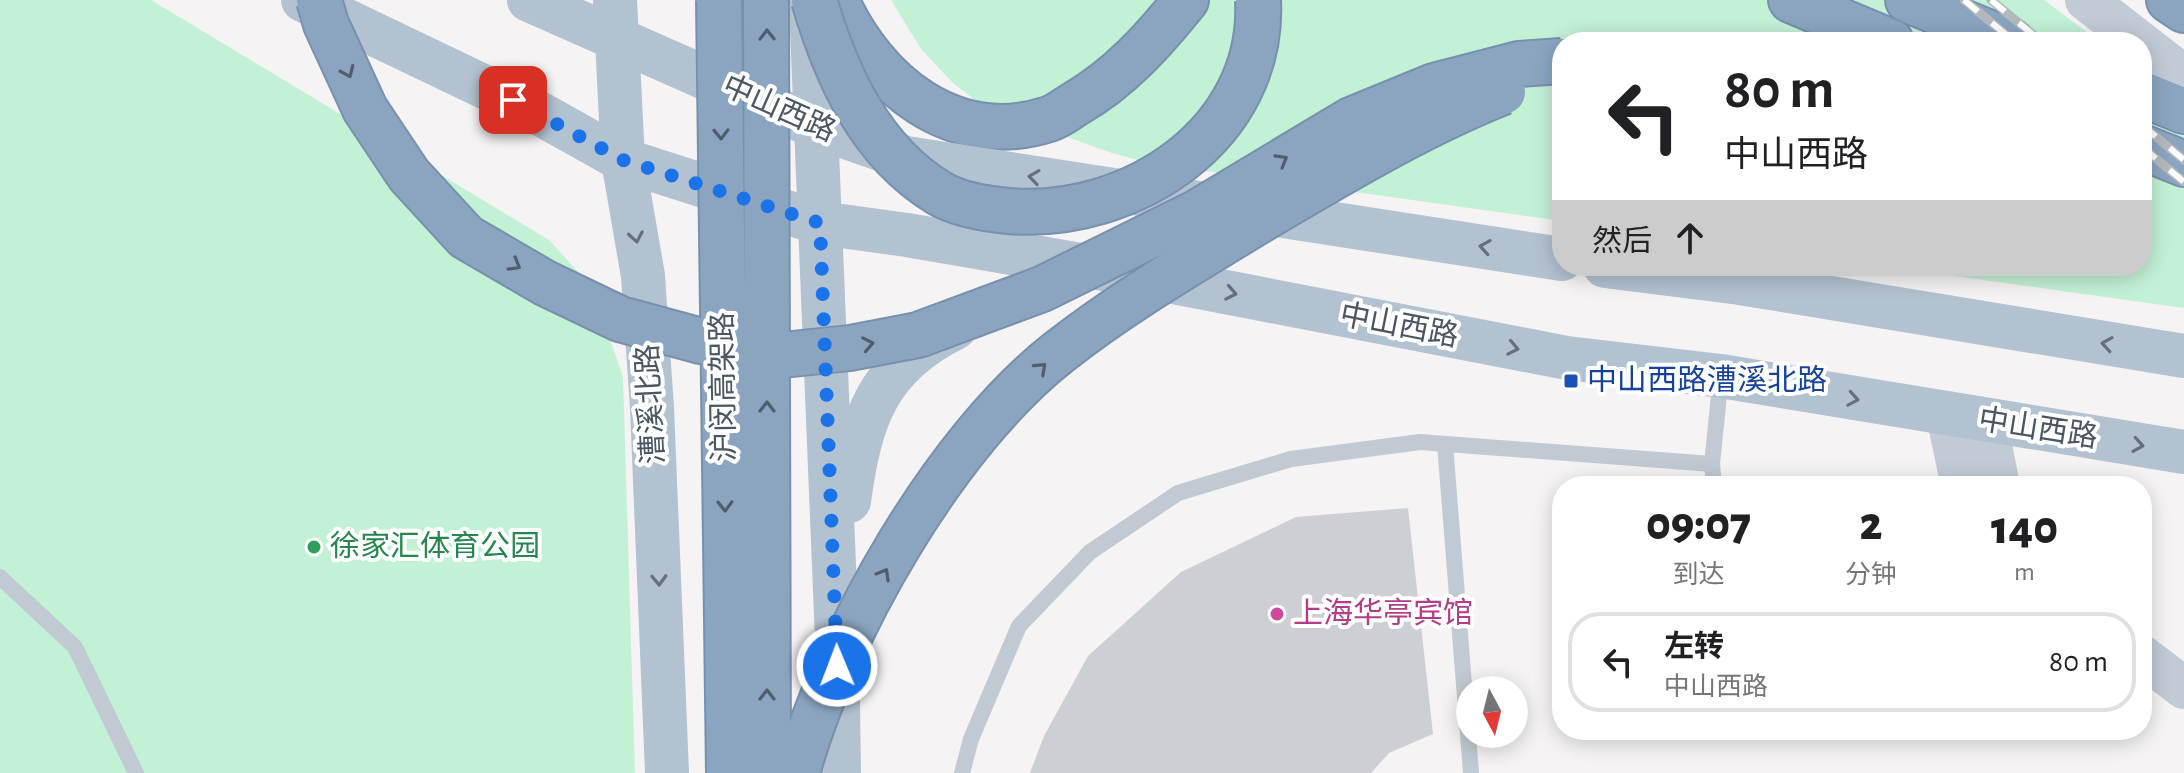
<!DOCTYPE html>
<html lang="zh">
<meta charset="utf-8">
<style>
:root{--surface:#fff;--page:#f6f6f6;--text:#202124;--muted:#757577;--line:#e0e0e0}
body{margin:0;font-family:"Alegreya Sans","Noto Sans SC",sans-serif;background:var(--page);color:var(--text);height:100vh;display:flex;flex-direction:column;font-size:30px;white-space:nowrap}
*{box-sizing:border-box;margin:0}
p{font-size:26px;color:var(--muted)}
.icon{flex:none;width:44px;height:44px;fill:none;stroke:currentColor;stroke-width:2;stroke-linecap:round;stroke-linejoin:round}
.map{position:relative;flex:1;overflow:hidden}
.drawer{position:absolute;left:1552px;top:476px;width:600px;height:264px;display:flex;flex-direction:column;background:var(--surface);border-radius:32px;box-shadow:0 4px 20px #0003}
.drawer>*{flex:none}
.top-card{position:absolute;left:1552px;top:32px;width:600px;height:244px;border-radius:32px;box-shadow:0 4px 20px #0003;background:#fff;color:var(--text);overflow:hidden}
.needle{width:52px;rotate:173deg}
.tools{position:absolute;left:1456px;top:676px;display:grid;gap:16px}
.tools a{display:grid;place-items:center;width:72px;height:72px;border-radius:50%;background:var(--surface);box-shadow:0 4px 20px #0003;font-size:40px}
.pin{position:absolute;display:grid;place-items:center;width:68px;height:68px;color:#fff;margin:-34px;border-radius:16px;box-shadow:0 4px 12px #0006}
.me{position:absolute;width:88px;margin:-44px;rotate:359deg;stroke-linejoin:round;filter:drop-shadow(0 0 6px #0008)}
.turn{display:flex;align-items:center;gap:28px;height:168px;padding:0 40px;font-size:36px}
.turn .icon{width:104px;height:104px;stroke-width:2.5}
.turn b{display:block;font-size:56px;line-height:68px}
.then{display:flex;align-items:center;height:76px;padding:0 40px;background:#0003;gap:16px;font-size:30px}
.eta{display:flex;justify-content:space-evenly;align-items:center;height:136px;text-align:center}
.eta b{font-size:48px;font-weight:800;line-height:56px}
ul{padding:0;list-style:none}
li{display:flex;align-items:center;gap:24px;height:100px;margin:0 16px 12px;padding:0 24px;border:4px solid var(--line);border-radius:32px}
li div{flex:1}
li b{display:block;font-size:30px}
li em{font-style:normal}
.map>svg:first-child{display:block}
.green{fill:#c3f1d5}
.building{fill:#cdcfd5}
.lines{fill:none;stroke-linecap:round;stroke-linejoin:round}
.highway-casing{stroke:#7690ad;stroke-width:48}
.lane{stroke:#c1cad2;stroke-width:16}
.secondary{stroke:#c1cbd6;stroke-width:42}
.primary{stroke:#b3c2d1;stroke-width:44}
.highway{stroke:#8ba5c1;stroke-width:44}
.rail-casing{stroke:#b5b8bd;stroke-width:9}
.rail{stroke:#fff;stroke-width:6;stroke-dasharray:18;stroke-linecap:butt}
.highway-bridge-casing{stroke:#7690ad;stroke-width:48;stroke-linecap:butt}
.highway-bridge{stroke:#8ba5c1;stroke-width:44}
.oneway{stroke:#505e6b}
.oneway2{stroke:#64717d}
.route{stroke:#1a73e8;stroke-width:14;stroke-dasharray:0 25.2}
.transit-dot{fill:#1a4fb4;stroke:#fff;stroke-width:3}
.leisure-dot{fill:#2e9e5b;stroke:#fff;stroke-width:3}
.hotel-dot{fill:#d1479c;stroke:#fff;stroke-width:3}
.labels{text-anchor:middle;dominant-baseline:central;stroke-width:8;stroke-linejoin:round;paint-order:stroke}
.street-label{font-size:30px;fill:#4a5661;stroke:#fff}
.transit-label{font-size:30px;fill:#164399;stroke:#fff;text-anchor:start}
.leisure-label{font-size:30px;fill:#27864d;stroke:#fff;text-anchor:start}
.hotel-label{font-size:30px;fill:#b23c85;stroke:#fff;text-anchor:start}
</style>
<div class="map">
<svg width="2184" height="773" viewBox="0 0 2184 773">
<rect width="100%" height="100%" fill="#f5f3f3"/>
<path class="green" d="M0,0H151L549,240L592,287L623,377L635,773H0Z
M891,0H2044L2100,42H1562V221L1149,163L1112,153L984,107L953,83L921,49Z
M2142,75L2184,111V308L1883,266H2142Z"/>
<path class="building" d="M1408,508L1433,734L1389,753L1371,773H1030L1044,736L1088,656L1181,572L1296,517Z"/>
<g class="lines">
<g class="highway-casing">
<path id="highway" d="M836,0C874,84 954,150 1049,119C1058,116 1067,109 1075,104C1120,78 1154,40 1186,0
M1791,0L1891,42
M1908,0L2012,42
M2169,0L2184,10
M2142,94L2184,111
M2142,147L2184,164"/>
</g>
<path class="lane" d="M1445,444L1471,773
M1714,486L1712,464L1721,376
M0,577L75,647L136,773
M962,773L971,739L1019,626L1090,552L1178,493L1291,459L1420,442L1712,464"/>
<path class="secondary" d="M2086,0L2184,76
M1947,415L1962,486
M1986,420L1999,486
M2142,656L2184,688"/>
<path class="primary" d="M303,0L537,112L623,160L820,223L907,235L1127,273L1567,358L1721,376L2184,452
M529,0L814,126L906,158L1562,259
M615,0L623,160L643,276L652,408L667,773
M811,4L837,639L839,773
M1605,266L1740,283L2184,356
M849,501C860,420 877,366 955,328"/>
<use href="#highway" class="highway"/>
<g class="rail-casing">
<path id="rail" d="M1964,0L2015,42
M1991,0L2042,42
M2142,125L2184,160
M2142,147L2184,182"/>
</g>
<use href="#rail" class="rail"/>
<g class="highway-bridge-casing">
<path id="highway-bridge" d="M319,0L326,24L365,109L409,175L466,237L545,283L620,319L701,341L773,356L850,348L918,335L1042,289L1196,213L1351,120L1434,86L1519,64L1562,61
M719,0L729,773
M766,0L768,773
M814,0C836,75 870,151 939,193C959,205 987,209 1009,211C1132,221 1265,133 1258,0
M797,773C835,634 945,441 1059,352C1124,301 1197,259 1267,216C1344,171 1420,125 1503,92"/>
</g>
<use href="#highway-bridge" class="highway-bridge"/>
</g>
<defs><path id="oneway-chevron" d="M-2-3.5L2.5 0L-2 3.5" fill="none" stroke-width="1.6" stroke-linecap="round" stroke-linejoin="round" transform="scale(2)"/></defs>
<g class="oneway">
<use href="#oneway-chevron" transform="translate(767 35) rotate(-91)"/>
<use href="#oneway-chevron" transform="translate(348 72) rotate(66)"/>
<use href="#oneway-chevron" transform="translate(721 134) rotate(89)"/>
<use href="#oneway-chevron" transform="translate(1282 160) rotate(-30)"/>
<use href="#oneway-chevron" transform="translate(515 265) rotate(30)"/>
<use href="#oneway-chevron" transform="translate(868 344) rotate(-11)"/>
<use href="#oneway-chevron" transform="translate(1041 368) rotate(-43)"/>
<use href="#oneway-chevron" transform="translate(767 407) rotate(-90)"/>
<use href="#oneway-chevron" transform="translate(725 506) rotate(89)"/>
<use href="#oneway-chevron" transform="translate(884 574) rotate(-60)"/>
<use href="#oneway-chevron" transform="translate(767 695) rotate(-90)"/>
</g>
<g class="oneway2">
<use href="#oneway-chevron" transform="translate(1034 177) rotate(-172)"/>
<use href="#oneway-chevron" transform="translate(636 237) rotate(80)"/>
<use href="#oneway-chevron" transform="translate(1485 247) rotate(-171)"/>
<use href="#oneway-chevron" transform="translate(1231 293) rotate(11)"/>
<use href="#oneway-chevron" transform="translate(2107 344) rotate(-171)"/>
<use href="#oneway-chevron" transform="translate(1513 348) rotate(11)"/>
<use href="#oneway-chevron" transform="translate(1853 399) rotate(10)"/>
<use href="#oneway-chevron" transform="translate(2138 445) rotate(9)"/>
<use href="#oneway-chevron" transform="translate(659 580) rotate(88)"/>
</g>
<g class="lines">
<path class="route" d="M513,100L623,160L820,223L837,666"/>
</g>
<rect class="transit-dot" x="1563" y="373" width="16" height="16" rx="4"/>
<circle class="leisure-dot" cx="314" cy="547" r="8"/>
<circle class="hotel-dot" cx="1277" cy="614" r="8"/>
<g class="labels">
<g class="street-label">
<text transform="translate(779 109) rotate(24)">中山西路</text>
<text transform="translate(1399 326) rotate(11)">中山西路</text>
<text transform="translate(724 387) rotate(-91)">沪闵高架路</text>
<text transform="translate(651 404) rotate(-93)">漕溪北路</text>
<text transform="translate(2038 429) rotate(9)">中山西路</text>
</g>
<g class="transit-label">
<text x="1587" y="381">中山西路漕溪北路</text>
</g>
<g class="leisure-label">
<text x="330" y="547">徐家汇体育公园</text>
</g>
<g class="hotel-label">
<text x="1293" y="614">上海华亭宾馆</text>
</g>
</g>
</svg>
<div class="tools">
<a><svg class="needle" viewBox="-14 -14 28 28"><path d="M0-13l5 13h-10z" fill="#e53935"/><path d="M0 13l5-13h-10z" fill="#757577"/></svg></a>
</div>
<div class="pin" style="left:513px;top:100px;background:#d93025"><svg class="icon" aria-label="arrive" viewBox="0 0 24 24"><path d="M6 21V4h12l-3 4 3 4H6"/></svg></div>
<svg class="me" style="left:837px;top:666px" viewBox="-20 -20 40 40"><circle r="17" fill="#1a73e8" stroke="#fff" stroke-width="3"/><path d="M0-11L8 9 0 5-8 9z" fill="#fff"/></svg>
<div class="top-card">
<div class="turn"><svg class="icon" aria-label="left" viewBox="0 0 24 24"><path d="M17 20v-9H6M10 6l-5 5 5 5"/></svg><div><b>80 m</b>中山西路</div></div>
<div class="then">然后<svg class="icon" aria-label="ahead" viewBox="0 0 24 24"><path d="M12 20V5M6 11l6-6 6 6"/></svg></div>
</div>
<section class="drawer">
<div class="eta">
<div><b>09:07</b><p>到达</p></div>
<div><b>2</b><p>分钟</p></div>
<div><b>140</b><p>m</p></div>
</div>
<ul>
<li><svg class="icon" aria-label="left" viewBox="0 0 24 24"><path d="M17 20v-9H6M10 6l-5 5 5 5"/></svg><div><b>左转</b><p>中山西路</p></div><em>80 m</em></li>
</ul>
</section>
</div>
